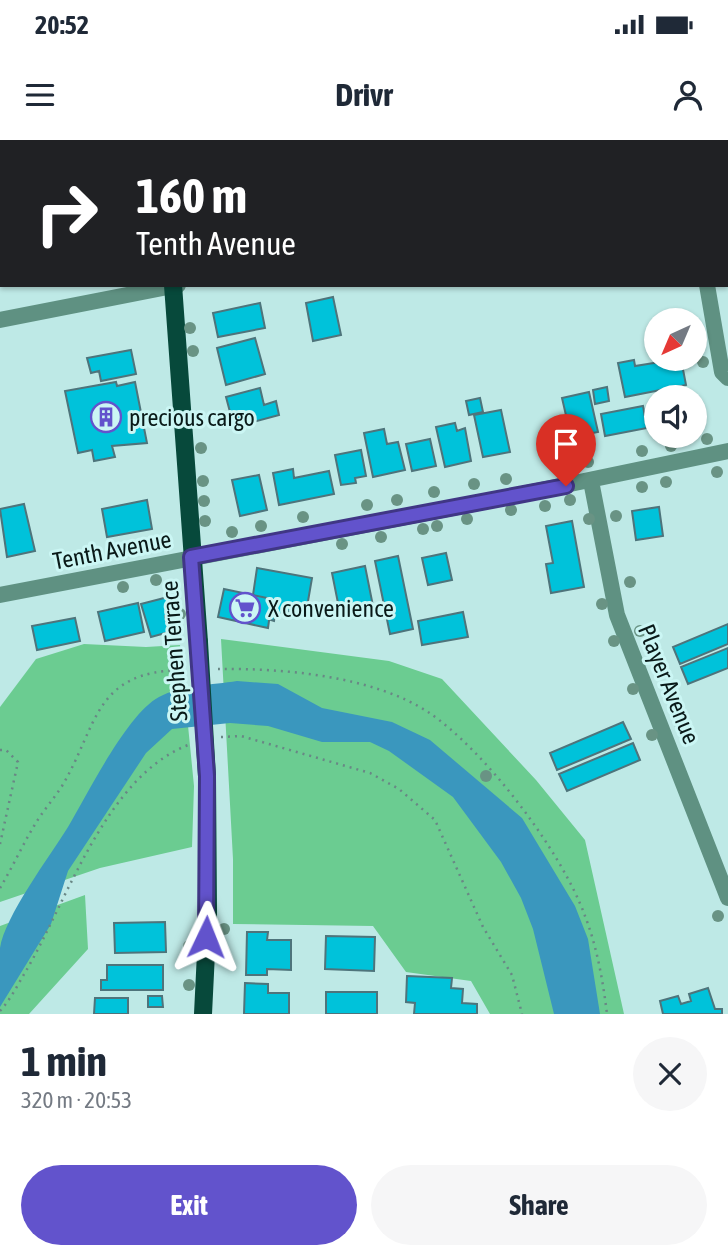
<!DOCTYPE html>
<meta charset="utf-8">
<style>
:root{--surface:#fff;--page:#f6f6f7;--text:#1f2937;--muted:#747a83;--accent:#6253cc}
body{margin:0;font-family:"Asap Condensed",sans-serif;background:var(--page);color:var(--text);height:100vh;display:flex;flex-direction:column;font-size:26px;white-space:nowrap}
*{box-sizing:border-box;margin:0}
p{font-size:23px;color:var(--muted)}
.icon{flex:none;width:38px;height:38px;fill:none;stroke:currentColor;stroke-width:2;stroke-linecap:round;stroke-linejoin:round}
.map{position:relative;height:874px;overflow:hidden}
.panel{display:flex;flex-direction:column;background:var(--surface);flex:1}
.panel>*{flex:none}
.top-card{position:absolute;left:0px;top:0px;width:728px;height:147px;box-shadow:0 2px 5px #0004;background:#202124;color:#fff;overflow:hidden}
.needle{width:46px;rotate:224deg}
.tools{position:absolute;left:644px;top:168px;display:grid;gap:14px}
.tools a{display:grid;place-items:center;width:63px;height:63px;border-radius:50%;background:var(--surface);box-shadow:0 2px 5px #0004;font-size:35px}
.pin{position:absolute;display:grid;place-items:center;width:60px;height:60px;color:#fff;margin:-72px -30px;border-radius:50% 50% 50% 0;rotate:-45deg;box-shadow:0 0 7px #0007}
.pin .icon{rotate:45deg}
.me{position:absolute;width:77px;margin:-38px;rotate:2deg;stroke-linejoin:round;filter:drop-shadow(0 0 5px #0008)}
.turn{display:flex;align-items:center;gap:24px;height:147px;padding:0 21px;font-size:32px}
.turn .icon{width:91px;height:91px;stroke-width:2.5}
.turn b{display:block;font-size:49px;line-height:60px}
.round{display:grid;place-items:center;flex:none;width:74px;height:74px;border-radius:37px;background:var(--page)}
.head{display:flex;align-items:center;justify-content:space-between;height:119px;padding:0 21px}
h1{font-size:42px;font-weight:700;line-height:52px}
.cta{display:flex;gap:14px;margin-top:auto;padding:14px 21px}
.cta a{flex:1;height:80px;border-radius:42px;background:var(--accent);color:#fff;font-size:28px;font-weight:700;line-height:80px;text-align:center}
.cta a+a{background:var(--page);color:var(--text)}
.status{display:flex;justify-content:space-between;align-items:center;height:49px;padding:0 35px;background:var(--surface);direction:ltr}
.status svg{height:19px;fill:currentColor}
header{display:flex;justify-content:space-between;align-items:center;height:91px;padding:0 21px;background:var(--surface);font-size:32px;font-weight:700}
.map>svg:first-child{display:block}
.green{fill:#6bcc91}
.water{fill:#3a97be}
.building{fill:#00c2da;stroke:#4e747b;stroke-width:2}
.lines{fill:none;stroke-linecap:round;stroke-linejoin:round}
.path{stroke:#698785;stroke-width:2.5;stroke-dasharray:2 5;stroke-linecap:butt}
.minor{stroke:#5f9182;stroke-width:16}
.major{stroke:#07493b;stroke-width:18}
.major-bridge{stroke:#07493b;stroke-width:18}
.tree{fill:#699384}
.route-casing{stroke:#403685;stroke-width:18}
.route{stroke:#6253cc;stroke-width:12}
.labels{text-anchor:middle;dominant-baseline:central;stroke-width:6;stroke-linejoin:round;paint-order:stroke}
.poi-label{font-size:24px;fill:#091918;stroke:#cbf6f4;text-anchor:start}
.street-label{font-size:24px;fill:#091918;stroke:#cbf6f4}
</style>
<div class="status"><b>20:52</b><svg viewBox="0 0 49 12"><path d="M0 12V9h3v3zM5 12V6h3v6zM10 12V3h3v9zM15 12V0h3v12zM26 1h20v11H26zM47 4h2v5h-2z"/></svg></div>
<header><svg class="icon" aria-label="menu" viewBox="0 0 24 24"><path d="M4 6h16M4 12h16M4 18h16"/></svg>Drivr<svg class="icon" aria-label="person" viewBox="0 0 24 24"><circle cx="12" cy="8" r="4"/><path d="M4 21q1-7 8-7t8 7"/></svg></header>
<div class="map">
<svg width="728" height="874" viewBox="0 0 728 874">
<rect width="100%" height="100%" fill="#bee9e6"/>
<path class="green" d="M221,499L389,521L442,539L536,640L585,700L624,874H490L471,841L406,832L373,786L233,784V719Z
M84,504L146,507L180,505L194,646L192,707L100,728L0,762V567L36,519Z
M85,755L88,809L29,874H0V786Z"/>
<path class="water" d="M237,541L278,544L322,568L392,582L430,600L522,678L575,766L588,799L600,874H554L533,789L521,758L501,722L453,657L389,611L370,602H322L268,586L230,583L172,589L146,613L68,731L51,784L0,867C0,848 0,827 0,808C5,776 50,716 68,687C87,655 127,574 159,557C181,545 213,545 237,541Z"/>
<path class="building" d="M91,0H128V2H91Z
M364,0H397L398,2H364Z
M585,0H612V2H586Z
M728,0V30H726V2H714Z
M333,157L341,195L313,201L306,163Z
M260,163L265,188L218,197L213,173Z
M255,198L265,234L226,245L217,208Z
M131,210L136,234L101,241L99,231L91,233L87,218Z
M659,219H681L686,245L625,257L618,223L634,220L635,226L660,222Z
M116,242L117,246L135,242L147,303L112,306L115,317L94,321L92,310L78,313L65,251Z
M607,247L609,261L595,264L593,250Z
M260,248L264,265L276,261L279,275L234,287L226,257Z
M589,252L598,292L571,297L562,258Z
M480,258L483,272L469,275L466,261Z
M643,266L647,288L605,296L601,274Z
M501,270L510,312L483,317L474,275Z
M455,283L457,291L465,288L471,321L445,327L436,287Z
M384,289L387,304L398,302L405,330L373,337L364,293Z
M430,299L436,326L412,331L406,304Z
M361,310L366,336L355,338L356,343L341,345L335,315Z
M293,329L294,338L329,331L334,354L279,365L273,333Z
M259,335L267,370L240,376L232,340Z
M147,360L152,389L107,397L102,369Z
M24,364L35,411L7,417L0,369Z
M659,367L663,396L636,400L632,371Z
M572,381L584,447L551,453L546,424L553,423L546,386Z
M446,413L452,440L428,445L422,418Z
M398,416L413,489L390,494L375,421Z
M365,426L374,471L341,478L332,433Z
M257,428L312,438L307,467L291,464L288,475L277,473V464L274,481L268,479L272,459L253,455Z
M224,449L272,459L268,488L218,477Z
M168,457L173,474L165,476L169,492L151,497L141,464Z
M138,463L144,492L105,501L98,472Z
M463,472L468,497L422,505L418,481Z
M75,478L80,501L37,510L32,486Z
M728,484V504L680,524L673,507Z
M728,508V528L688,544L681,527Z
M623,582L631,599L557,630L550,613Z
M633,603L640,620L567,651L559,634Z
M165,782L166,812L115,813L114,783Z
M247,792H268L267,800H291V830L267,829V835H246Z
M326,796L375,797L374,831L325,829Z
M107,825H163V850H101V840H107Z
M407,836L452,838L451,848L463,849L462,863L477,864V874H414L415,863L406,862Z
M245,843L268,844V853H289V874H244Z
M708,848L715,869H722V874H663L660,861L678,856L681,864L691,861L689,854Z
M326,852H377V874H326Z
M148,856H162L163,867H148Z
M95,858H128V874H94Z"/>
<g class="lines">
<path class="path" d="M218,529C282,528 373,536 428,572C485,610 562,712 585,776C597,807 603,841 607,874
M221,597L241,596L370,633L399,649L435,680L483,787L512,835L522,874
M0,610H6L18,622L0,704
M0,748C12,728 22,706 34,686C42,672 53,660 62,646C98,586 93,531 183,530
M0,871C11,859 18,844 26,831C68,759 106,637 188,605"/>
<path class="minor" d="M681,0V2
M234,2L242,0
M707,145L722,232L728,238
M0,180L178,145
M591,341L617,475L728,758
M0,455L469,365L728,311"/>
<path class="major" d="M162,0V2
M173,145L199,502
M203,874L208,772"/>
<path class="major-bridge" d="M199,502L207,636L208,772"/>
</g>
<g class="tree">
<circle cx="190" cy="188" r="6"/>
<circle cx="193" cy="211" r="6"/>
<circle cx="703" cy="222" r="6"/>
<circle cx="707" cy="299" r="6"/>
<circle cx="671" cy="306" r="6"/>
<circle cx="201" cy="308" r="6"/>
<circle cx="642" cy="311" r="6"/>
<circle cx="588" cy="322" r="6"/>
<circle cx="717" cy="332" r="6"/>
<circle cx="506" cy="339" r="6"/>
<circle cx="203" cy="341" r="6"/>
<circle cx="666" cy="342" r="6"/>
<circle cx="474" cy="344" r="6"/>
<circle cx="642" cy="347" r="6"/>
<circle cx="434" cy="352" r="6"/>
<circle cx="397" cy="360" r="6"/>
<circle cx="570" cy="360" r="6"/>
<circle cx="204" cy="361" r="6"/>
<circle cx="367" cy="365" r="6"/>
<circle cx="545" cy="366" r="6"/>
<circle cx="511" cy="370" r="6"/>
<circle cx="616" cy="376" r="6"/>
<circle cx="303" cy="377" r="6"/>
<circle cx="467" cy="379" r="6"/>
<circle cx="589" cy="379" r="6"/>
<circle cx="205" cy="381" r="6"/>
<circle cx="261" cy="386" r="6"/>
<circle cx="437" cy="386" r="6"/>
<circle cx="423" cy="389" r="6"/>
<circle cx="232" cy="392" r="6"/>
<circle cx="381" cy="397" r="6"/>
<circle cx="342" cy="404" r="6"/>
<circle cx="156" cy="440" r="6"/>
<circle cx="630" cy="442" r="6"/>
<circle cx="123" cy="447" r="6"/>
<circle cx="602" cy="464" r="6"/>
<circle cx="180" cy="474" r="6"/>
<circle cx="640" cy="491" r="6"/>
<circle cx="614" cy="501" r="6"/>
<circle cx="633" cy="549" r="6"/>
<circle cx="679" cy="582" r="6"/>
<circle cx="652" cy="595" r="6"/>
<circle cx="486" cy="636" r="6"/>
<circle cx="718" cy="776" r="6"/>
<circle cx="224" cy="789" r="6"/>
<circle cx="189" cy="806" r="6"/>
<circle cx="223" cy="817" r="6"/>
<circle cx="189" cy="845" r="6"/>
</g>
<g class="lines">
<g class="route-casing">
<path id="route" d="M206,797L207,636L191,417L566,346"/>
</g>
<use href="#route" class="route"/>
</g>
<defs>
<g id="building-ring" transform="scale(1.575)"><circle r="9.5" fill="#cbf6f4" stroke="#6253cc" stroke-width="1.5"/><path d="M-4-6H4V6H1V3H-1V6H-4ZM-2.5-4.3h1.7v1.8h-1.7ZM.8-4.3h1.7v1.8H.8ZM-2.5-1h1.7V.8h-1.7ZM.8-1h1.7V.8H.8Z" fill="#6253cc"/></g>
<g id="supermarket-ring" transform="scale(1.575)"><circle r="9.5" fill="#cbf6f4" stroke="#6253cc" stroke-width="1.5"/><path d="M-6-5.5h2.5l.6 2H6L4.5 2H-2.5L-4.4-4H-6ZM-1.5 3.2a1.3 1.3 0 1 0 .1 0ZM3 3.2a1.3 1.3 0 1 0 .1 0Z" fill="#6253cc"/></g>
</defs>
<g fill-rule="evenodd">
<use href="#building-ring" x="106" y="277"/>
<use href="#supermarket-ring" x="245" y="468"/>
</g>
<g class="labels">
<g class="poi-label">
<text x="129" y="277">precious cargo</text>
<text x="268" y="468">X convenience</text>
</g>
<g class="street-label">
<text transform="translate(112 410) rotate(-11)">Tenth Avenue</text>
<text transform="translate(174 511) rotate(-94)">Stephen Terrace</text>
<text transform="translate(669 544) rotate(68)">Player Avenue</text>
</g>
</g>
</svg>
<div class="tools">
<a><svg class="needle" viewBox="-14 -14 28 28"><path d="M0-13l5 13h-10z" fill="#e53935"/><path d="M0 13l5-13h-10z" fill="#747a83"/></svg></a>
<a><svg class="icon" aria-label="sound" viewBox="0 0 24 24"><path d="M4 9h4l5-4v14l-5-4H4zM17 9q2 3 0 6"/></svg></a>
</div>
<div class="pin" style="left:566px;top:346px;background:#d93025"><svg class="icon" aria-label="arrive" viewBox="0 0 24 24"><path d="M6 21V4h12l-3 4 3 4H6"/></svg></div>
<svg class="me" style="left:206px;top:797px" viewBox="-20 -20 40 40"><path d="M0-17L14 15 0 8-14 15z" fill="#6253cc" stroke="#fff" stroke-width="4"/></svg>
<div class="top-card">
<div class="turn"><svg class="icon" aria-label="right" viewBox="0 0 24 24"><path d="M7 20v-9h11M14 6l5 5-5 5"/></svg><div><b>160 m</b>Tenth Avenue</div></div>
</div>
</div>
<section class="panel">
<div class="head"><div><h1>1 min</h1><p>320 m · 20:53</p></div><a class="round"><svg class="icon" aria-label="close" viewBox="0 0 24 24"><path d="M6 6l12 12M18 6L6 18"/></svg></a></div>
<div class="cta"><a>Exit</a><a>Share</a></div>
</section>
